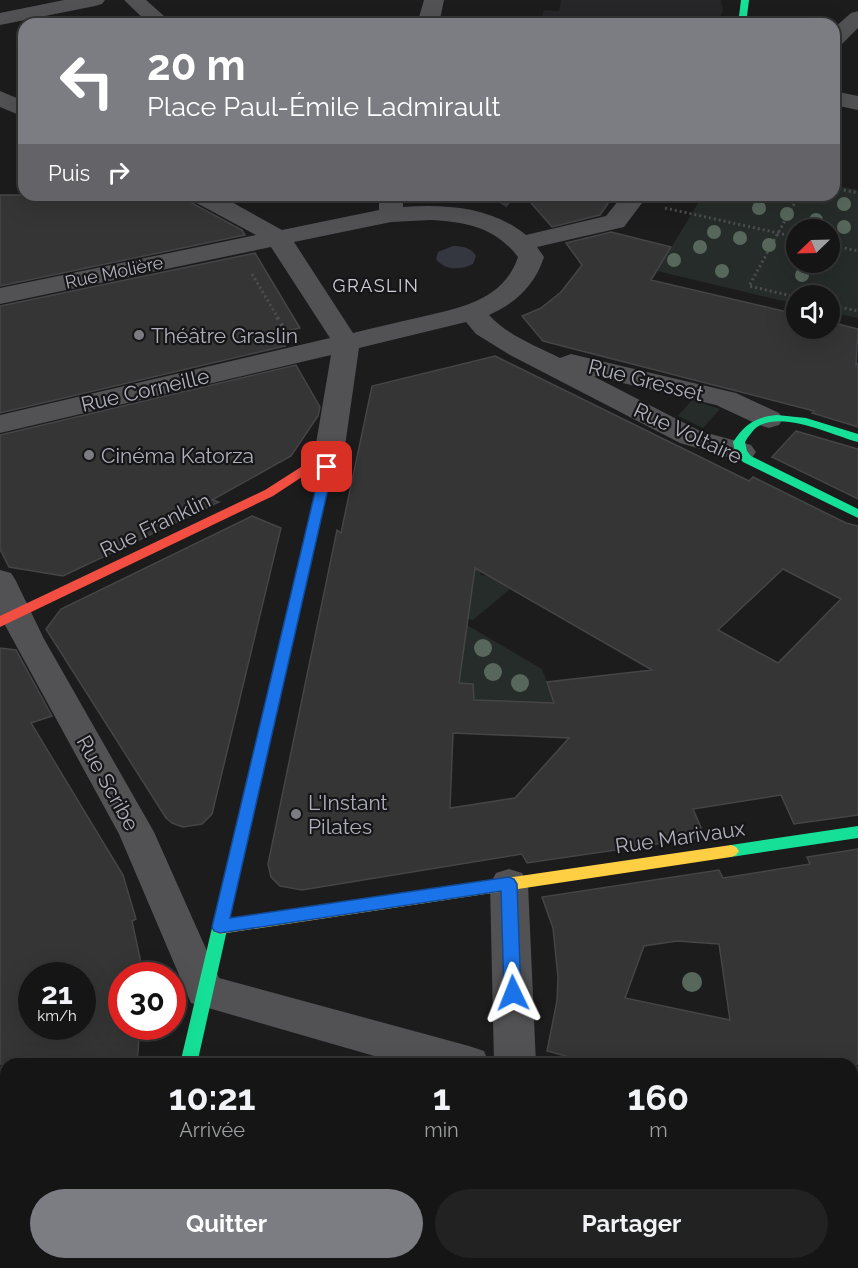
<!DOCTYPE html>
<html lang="fr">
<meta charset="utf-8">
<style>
:root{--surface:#151515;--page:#222;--text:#f1f3f6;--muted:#9d9fa0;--line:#343434;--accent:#7c7c83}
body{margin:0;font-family:Raleway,sans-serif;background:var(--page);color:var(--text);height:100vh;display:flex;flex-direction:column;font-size:22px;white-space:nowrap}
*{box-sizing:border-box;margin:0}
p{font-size:20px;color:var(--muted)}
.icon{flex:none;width:33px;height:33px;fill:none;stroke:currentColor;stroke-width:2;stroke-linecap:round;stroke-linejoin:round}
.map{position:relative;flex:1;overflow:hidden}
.drawer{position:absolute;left:0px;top:1058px;width:858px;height:212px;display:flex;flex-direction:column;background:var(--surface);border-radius:18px 18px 0 0;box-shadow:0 6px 24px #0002,0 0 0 2px var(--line)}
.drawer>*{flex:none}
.top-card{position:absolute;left:18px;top:18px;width:822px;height:183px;border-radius:18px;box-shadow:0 6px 24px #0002,0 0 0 2px var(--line);background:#7c7c83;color:#fff;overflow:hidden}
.needle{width:39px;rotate:247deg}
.fabs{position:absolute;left:786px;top:219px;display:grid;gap:12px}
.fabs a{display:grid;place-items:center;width:54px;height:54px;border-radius:50%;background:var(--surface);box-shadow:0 6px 24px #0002,0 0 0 2px var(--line);font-size:30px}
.speed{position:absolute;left:18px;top:962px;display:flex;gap:12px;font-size:30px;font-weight:700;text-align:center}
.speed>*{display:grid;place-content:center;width:78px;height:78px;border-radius:50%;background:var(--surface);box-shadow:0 6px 24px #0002,0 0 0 2px var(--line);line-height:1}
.speed small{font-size:15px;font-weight:400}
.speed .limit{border:9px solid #d22;background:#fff;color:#111}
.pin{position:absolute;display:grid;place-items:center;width:51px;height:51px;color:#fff;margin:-26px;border-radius:12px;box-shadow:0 3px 9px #0006}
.me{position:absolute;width:66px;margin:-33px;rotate:358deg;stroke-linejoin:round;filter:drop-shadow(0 0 4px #0008)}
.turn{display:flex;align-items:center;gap:21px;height:126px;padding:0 30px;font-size:27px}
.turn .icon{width:78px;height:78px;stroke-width:2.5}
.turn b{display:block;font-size:42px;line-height:51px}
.then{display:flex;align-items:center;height:57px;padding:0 30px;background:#0003;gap:12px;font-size:22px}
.eta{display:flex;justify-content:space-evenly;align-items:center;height:102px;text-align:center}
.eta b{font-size:36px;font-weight:700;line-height:42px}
.action{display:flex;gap:12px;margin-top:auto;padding:12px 30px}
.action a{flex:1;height:69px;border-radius:36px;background:var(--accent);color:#fff;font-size:24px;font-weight:700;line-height:69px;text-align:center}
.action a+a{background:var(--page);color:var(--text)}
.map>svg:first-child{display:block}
.built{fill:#262628}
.green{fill:#262c29;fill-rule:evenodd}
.water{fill:#343740}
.building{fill:#353536;stroke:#454548;stroke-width:1.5;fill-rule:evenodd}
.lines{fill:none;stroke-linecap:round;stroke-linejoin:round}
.street-tunnel{stroke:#39393c;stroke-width:23;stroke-dasharray:23 12;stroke-linecap:butt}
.path-far1{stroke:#4d4d50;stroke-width:3;stroke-dasharray:2 3;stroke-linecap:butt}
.path{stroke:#4d4d50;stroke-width:4;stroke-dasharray:3 4.5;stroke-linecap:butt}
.street{fill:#525255;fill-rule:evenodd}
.fast{fill:#16e098;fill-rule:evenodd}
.slow{fill:#ffcf43;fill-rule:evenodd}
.jam{fill:#f24e42;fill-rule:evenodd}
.tree{fill:#57675c}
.route{fill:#1a73e8;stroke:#114b97;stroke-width:1.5}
.poi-dot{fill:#7c7c83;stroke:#161618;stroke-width:2}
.labels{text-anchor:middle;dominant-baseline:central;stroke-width:4.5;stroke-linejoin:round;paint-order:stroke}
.far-street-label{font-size:18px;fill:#afafbb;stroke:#161618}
.far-neighbourhood-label{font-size:18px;letter-spacing:1.5px;fill:#cfcfd7;stroke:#161618}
.poi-label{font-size:21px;fill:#afafbb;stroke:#161618;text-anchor:start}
.street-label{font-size:21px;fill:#afafbb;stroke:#161618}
</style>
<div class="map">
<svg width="858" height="1268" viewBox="0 0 858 1268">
<rect width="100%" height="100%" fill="#1c1c1c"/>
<path class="built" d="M561,0H721L723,10L718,24H540L544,10L559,11Z"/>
<path class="green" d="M834,185L858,190V318L830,312V296H796V304L657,271L703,195H834ZM796,230H830V262H796Z
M692,400L720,409L703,428L678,416Z
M471,556H482L480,575L523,578L473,620L459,618Z
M467,625L542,669L555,703L474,700L473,684L457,683L461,672Z"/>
<path class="water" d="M453,246C463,246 471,248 476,256L473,264C461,270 445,271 436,259L438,252Z"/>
<path class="building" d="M0,195H186L190,202L242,230L245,235L0,286Z
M524,195H614L600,215L552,227Z
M611,232L671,247L651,280L796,314V328H830V322L858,329L856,365L858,363V427L812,413L814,411L543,341L522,316L541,308L561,292L582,265L566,243Z
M255,253L300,328L277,333L285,346L0,413V306Z
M495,356L749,481L753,477L846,523L858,526V815L794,824L781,795L693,809L705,837L527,863L522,854L302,890L280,886L271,877L268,864L337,530L341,533L372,386ZM475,568L652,670L547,682L554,703L474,700L473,684L459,683ZM783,569L841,599L778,663L718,630ZM453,733L569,738L515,798L450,808Z
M296,365L320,407L318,416L291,456L212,500L219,502L63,576L9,567L0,549V435Z
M796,431L858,449V499L772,457Z
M252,516L281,528L212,814L202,824L183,827L172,823L166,818L46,629L61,609Z
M0,648L16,650L52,716L31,723L123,875L136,919L132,921L140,958V975H122V1026H140L137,1064H0ZM32,975H82V1026H32Z
M858,849V1064H594L547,1051L557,1001L558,977L553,928L542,897L719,870L723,878L810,864L807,857ZM677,941L719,944L730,1020L625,998L644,946Z"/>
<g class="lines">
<path class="street-tunnel" d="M497,201L501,195"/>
<path class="path-far1" d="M834,188L858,193
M665,208L796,237
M830,245L858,251
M252,274L278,318
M796,297L749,286L799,195
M830,305L858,311"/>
<path class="path" d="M277,317L283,327"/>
<path class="street" d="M64,0H105L102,4L95,6L0,25V13Z
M124,0H146L173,24H149Z
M424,0H444L439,24H417Z
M858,11V28L842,44L834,45V28L851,13Z
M0,91L24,101V117L0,107Z
M834,91L858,96V110L834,105Z
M188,195H219L282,230L379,210V195H403V207C447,204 491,207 526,235L606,216L623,195H648L624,227L537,247L544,257C535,285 516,303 489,315C507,335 536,346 560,358L571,354L736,393L779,413L783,419L779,425L769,428L759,425L716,405L593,376L700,431L751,445L756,452L751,459L741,461L680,443L510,355L476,334L466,322L359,348L342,467L338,474L327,476L316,474L312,467L331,355L0,433V415L330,338L271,247L0,304V288L256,235L191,200ZM430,220C466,222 495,227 518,257C504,300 460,308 421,317C399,322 376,327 353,333L294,242L391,222Z
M0,570L11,573L16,581L44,639L154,832L219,978L469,1046L484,1051L489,1064H402L191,1003L119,834L0,616Z
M509,869L522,873L528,884L536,1064H494L490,884L496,873Z
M852,1150L858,1151V1191L852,1190Z
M117,1263H163L162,1268H116Z"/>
<path class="fast" d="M741,0H749L746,24H738Z
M777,415L806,418L858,434V442C832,435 782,410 757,427C752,431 748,437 745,442L747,451L751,456L858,509V518L743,462L735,452L733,442C745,424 755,417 777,415Z
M249,794L254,796L256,800L197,1064H180L242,800L244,796Z
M858,826V838L731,857L726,855L723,851L726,847L731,845Z"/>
<path class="slow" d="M314,520L320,524L256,800L254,804H244L242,800L308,524Z
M731,845L736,847L739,851L736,855L731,857L220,934L214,932L212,927L214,922L220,920Z"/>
<path class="jam" d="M327,463L333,467L318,527H310L308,524L320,472L308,473L273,496L0,627V616L265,490L301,467Z"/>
</g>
<g class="tree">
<circle cx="844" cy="204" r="7"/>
<circle cx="759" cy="208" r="7"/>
<circle cx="787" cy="214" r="7"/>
<circle cx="816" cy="220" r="7"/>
<circle cx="844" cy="227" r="7"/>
<circle cx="714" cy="232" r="7"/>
<circle cx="740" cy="238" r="7"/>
<circle cx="769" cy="245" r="7"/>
<circle cx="700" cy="247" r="7"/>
<circle cx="674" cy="260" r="7"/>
<circle cx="722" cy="271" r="7"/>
<circle cx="802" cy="275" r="7"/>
<circle cx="483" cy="648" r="9"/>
<circle cx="493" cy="672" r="9"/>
<circle cx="520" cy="683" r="9"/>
<circle cx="692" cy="982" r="10"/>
</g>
<path class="route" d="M327,463L333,467L230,918L509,877L514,879L517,884L521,993L519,998L513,1001L507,998L504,993L501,891L220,933L214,931L212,927L321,467Z"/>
<g class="poi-dot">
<circle cx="139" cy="335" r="6"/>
<circle cx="89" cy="455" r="6"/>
<circle cx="296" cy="814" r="6"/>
</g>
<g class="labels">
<g class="far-street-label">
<text transform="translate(114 272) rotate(-12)">Rue Molière</text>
</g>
<g class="far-neighbourhood-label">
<text x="376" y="285">GRASLIN</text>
</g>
<g class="poi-label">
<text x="151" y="335">Théâtre Graslin</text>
<text x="101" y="455">Cinéma Katorza</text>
<text x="308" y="802">L'Instant<tspan x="308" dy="24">Pilates</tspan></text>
</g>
<g class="street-label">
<text transform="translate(646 380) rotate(14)">Rue Gresset</text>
<text transform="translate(145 390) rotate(-13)">Rue Corneille</text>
<text transform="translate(688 433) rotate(25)">Rue Voltaire</text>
<text transform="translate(155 525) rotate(-26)">Rue Franklin</text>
<text transform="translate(108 783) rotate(61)">Rue Scribe</text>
<text transform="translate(680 837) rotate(-8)">Rue Marivaux</text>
</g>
</g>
</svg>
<div class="fabs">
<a><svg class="needle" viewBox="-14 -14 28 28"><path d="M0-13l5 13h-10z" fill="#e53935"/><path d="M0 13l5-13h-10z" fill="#9d9fa0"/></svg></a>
<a><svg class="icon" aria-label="sound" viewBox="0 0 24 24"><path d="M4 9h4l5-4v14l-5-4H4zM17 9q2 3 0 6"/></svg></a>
</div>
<div class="speed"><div>21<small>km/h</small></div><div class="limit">30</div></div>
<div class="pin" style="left:327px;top:467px;background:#d93025"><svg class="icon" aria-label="arrive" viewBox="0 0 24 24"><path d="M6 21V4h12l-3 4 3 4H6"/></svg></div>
<svg class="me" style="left:513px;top:993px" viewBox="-20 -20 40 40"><path d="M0-17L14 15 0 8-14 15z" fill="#1a73e8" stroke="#fff" stroke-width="4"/></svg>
<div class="top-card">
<div class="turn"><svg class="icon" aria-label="left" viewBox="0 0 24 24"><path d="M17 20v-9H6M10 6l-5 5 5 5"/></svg><div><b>20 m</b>Place Paul-Émile Ladmirault</div></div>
<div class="then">Puis<svg class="icon" aria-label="right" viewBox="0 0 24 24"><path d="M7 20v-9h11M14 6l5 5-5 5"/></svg></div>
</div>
<section class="drawer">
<div class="eta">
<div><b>10:21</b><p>Arrivée</p></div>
<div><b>1</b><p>min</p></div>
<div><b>160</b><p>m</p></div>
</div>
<div class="action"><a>Quitter</a><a>Partager</a></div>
</section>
</div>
